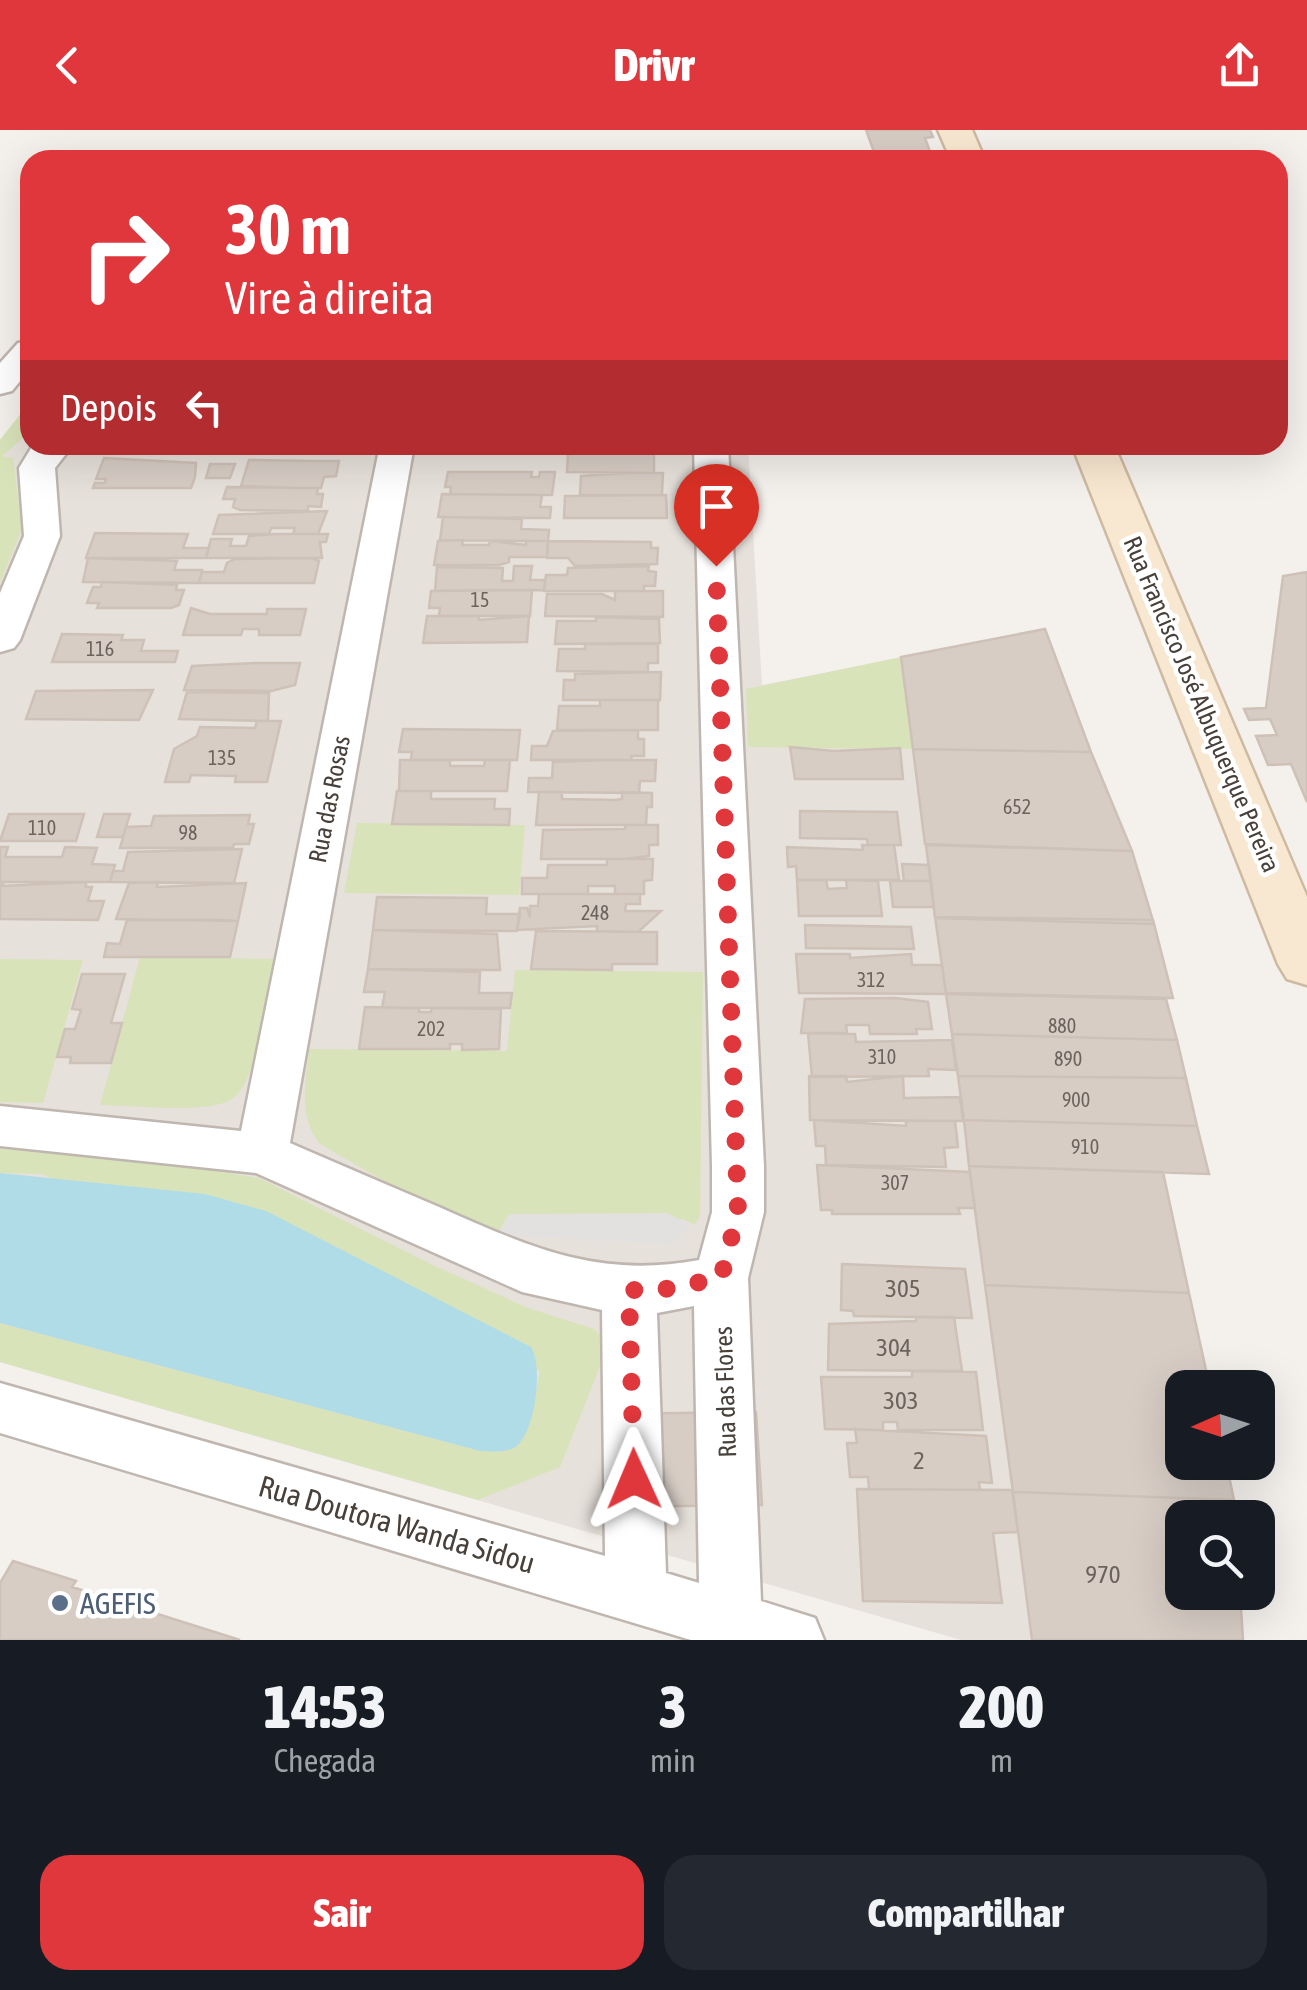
<!DOCTYPE html>
<html lang="pt">
<meta charset="utf-8">
<style>
:root{--surface:#171b24;--page:#242831;--text:#f1f3f6;--muted:#9ea1a6;--accent:#e0373c}
body{margin:0;font-family:"Asap Condensed",sans-serif;background:var(--page);color:var(--text);height:100vh;display:flex;flex-direction:column;font-size:38px;white-space:nowrap}
*{box-sizing:border-box;margin:0}
p{font-size:32px;color:var(--muted)}
.icon{flex:none;width:55px;height:55px;fill:none;stroke:currentColor;stroke-width:2;stroke-linecap:round;stroke-linejoin:round}
.map{position:relative;height:1510px;overflow:hidden}
.panel{display:flex;flex-direction:column;background:var(--surface);flex:1}
.panel>*{flex:none}
.hud{position:absolute;left:20px;top:20px;width:1268px;height:305px;border-radius:30px;box-shadow:0 10px 40px #0002;background:#e0373c;color:#fff;overflow:hidden}
.needle{width:65px;rotate:267deg}
.controls{position:absolute;left:1165px;top:1240px;display:grid;gap:20px}
.controls a{display:grid;place-items:center;width:110px;height:110px;border-radius:20px;background:var(--surface);box-shadow:0 10px 40px #0002;font-size:50px}
.pin{position:absolute;display:grid;place-items:center;width:85px;height:85px;color:#fff;margin:-102px -42px;border-radius:50% 50% 50% 0;rotate:-45deg;box-shadow:0 0 10px #0007}
.pin .icon{rotate:45deg}
.me{position:absolute;width:110px;margin:-55px;rotate:359deg;stroke-linejoin:round;filter:drop-shadow(0 0 8px #0008)}
.turn{display:flex;align-items:center;gap:35px;height:210px;padding:0 40px;font-size:45px}
.turn .icon{width:130px;height:130px;stroke-width:2.5}
.turn b{display:block;font-size:70px;line-height:85px}
.then{display:flex;align-items:center;height:95px;padding:0 40px;background:#0003;gap:20px;font-size:38px}
.eta{display:flex;justify-content:space-evenly;align-items:center;height:170px;text-align:center}
.eta b{font-size:60px;font-weight:800;line-height:70px}
.cta{display:flex;gap:20px;margin-top:auto;padding:20px 40px}
.cta a{flex:1;height:115px;border-radius:30px;background:var(--accent);color:#fff;font-size:40px;font-weight:800;line-height:115px;text-align:center}
.cta a+a{background:var(--page);color:var(--text)}
header{display:flex;justify-content:space-between;align-items:center;height:130px;padding:0 40px;background:var(--accent);color:#fff;font-size:45px;font-weight:800}
.map>svg:first-child{display:block}
.residential{fill:#e7e1db}
.green{fill:#d8e3ba}
.parking{fill:#e3e1df}
.water{fill:#b0dce8}
.building{fill:#d7cdc5;stroke:#cec1b7;stroke-width:2.5}
.lines{fill:none;stroke-linecap:round;stroke-linejoin:round}
.minor-casing{stroke:#bfb6af;stroke-width:5}
.secondary-casing{stroke:#cebaa1;stroke-width:5}
.minor{fill:#fff;fill-rule:evenodd}
.secondary{fill:#f9e8d1;fill-rule:evenodd}
.route{stroke:#e0373c;stroke-width:18;stroke-dasharray:0 32.4}
.service-dot{fill:#5c6f8a;stroke:#fff;stroke-width:4}
.labels{text-anchor:middle;dominant-baseline:central;stroke-width:9;stroke-linejoin:round;paint-order:stroke}
.number-label{font-size:20px;fill:#6c635d}
.street-label{font-size:25px;fill:#48403a;stroke:#fff}
.near-number-label{font-size:25px;fill:#6c635d}
.near-street-label{font-size:30px;fill:#48403a;stroke:#fff}
.near-service-label{font-size:30px;fill:#4e5e75;stroke:#fff;text-anchor:start}
</style>
<header><svg class="icon" aria-label="back" viewBox="0 0 24 24"><path d="M15 5l-7 7 7 7"/></svg>Drivr<svg class="icon" aria-label="share" viewBox="0 0 24 24"><path d="M12 15V3M7 8l5-5 5 5M5 13v7h14v-7"/></svg></header>
<div class="map">
<svg width="1307" height="1510" viewBox="0 0 1307 1510">
<rect width="100%" height="100%" fill="#f4f0ec"/>
<path class="residential" d="M30,272V315H748L762,555L908,527L1032,1510H961L0,1232V310Z"/>
<path class="green" d="M30,272V302L2,326L13,328L22,399L0,453V310Z
M901,527L913,619L748,617L746,559Z
M357,693L525,695L519,765L344,763Z
M140,827L275,829C268,861 259,951 232,969C207,985 131,975 100,975Z
M0,829L83,830L43,973L0,972Z
M515,840L703,842L700,1085L695,1095L683,1089L497,1105L417,1070L320,1014C297,986 306,952 309,919L507,921Z
M0,1019L121,1026L259,1048L435,1136L528,1178L594,1199L616,1222L603,1229L560,1337L478,1370L0,1232V1193L480,1321C535,1322 530,1286 540,1241L41,1044L0,1043Z"/>
<path class="parking" d="M668,1083L690,1096L670,1114L497,1105L509,1084Z"/>
<path class="water" d="M0,1043L205,1064L266,1081L531,1217C543,1236 536,1297 518,1315C508,1324 492,1321 480,1321L0,1193Z"/>
<path class="building" d="M866,0H930L933,7L925,8L933,30H877Z
M568,315H654V321H568Z
M596,321H654V343L567,342L568,324Z
M104,328L196,333L195,347L191,358H93L95,353H105L106,349H96Z
M249,330L311,331H339L336,346L324,347L321,358H295L241,356Z
M210,334H235L230,348H206Z
M448,342H532L531,347H539L540,342H555L552,365L450,364L451,357H445Z
M626,343H663L662,365H580L581,346Z
M227,357L318,358L317,364H323L321,377L308,376V381L240,380L233,377L235,369H223Z
M442,364L542,365L540,377H551L550,388L438,387Z
M666,365L667,388H564L565,366Z
M327,381L318,404H293L295,398H271L269,404H213L219,385Z
M443,387L522,389L521,399L549,400L548,411L440,410Z
M95,403L188,404L183,418H209L206,428H86Z
M275,404H328L326,412H320L322,428H206L211,409H232L230,416H246L249,406Z
M463,410L462,415H489L490,411L526,415V411H548L547,427H509V432L499,435H434L438,411Z
M548,411L651,412V418H658L657,434L575,436L568,428H547Z
M88,428L177,431L174,440H202L199,453L83,452Z
M235,429L311,428L319,431L314,453H199L202,442H224L227,433Z
M514,436H532L530,450H545L544,460L435,461L437,437L503,438L502,451H513Z
M649,436L648,441L656,442L655,456H644V461H544L546,445H567L568,438Z
M1307,442V672L1291,634L1268,635L1256,606L1277,605L1270,589L1249,590L1244,579L1266,578L1283,446Z
M102,452L177,455L176,460H184L179,475L171,478H97L99,473H87L93,457H101Z
M496,460H532L530,486H439L440,478H429L431,461Z
M615,461H663V487L545,486L547,464H602L615,470Z
M191,478L210,484H267V479H306L300,505H259V499H243L241,505H183Z
M427,486H479V490L529,486L527,512L423,513Z
M596,487L659,489L660,513L555,514L557,491H596Z
M1045,499L1091,622L913,619L901,527Z
M62,504L123,505L121,510H144L141,521H178L175,532H52Z
M585,514H658V533H648V542L557,541L559,519H585Z
M256,533H300L295,555L271,561L184,560L192,536Z
M661,542L660,570H563L564,550H575V544Z
M153,560L139,590L26,589L36,561Z
M187,562L269,563L268,591L179,589Z
M600,570H658V600H557L559,576H600Z
M257,591H281L267,652H235L236,646L191,645L189,652H165L174,619L197,606L200,597L255,598Z
M403,599L520,600L517,630H411L412,622H399Z
M638,600V609H644V626H631L632,630H531L532,616H547L553,601Z
M790,617L834,621L900,618L903,649H795Z
M913,619L1091,622L1132,721L925,714Z
M400,630H450V636H484L485,630H510L507,661H399Z
M606,630H656L655,651H640L639,663L528,662L529,648H552L553,632Z
M397,661H431V669H495L494,679H510L509,695L392,694Z
M539,662H562V669L615,670L622,669V662L652,663V677H647L646,695H536Z
M800,681L897,682L901,715H868L867,709L800,708Z
M9,684H84L76,711H0Z
M104,684H130L123,707H97Z
M250,685L248,694H254L249,714H234L233,718H120L126,697L151,696L154,686Z
M625,695H658V715H649V726L624,729H541L543,700L625,699Z
M862,715H894L899,750H797L796,736L788,737L787,717L863,720Z
M926,715L1132,721L1154,794L935,788Z
M0,717H8L5,727H62L65,717L97,718L92,734L115,735L110,752H0Z
M242,719L234,753L110,752L113,741H123L128,722Z
M607,729H653L652,750L644,751V764H615V756H588V764H522V748H547L548,735H607Z
M902,734L929,735L931,751H904Z
M797,750H826L828,759L847,758L846,750L878,751L882,786H799Z
M890,751H931L934,777H893Z
M0,752H4L2,756L86,752V757H92L88,771H104L98,790L0,789Z
M158,752L157,757L246,753L238,791L116,789L129,753Z
M539,764H640V774H626L625,781H661L638,802L597,801V796L517,800L520,778H527L530,787V776H538Z
M377,767L487,768L486,784H520L517,801L373,800Z
M935,787L1153,790L1173,868L946,863Z
M127,790H219L238,791L230,827H104L107,813L120,814Z
M805,795L911,797L914,819L806,818Z
M373,800L497,804L500,840L368,839Z
M536,801L657,802V834H612V840L531,839Z
M796,824H850V828L911,824L912,835H942L946,864L799,863Z
M368,839L480,842L479,863H512L510,878H382L385,862H364Z
M82,844H125L111,893H122L111,933H70L71,927H57L65,899H75L81,880L72,879Z
M946,864L1166,869L1177,910L952,904Z
M895,868L928,872L932,899H916L917,904H870L869,895H846L847,903H801L805,869Z
M365,877L419,878V882H431L432,878L501,879L499,919L462,920V914H450V919H359Z
M808,903L855,904L856,912L952,910L956,940L928,939L929,946L812,947Z
M952,904L1177,910L1186,948L958,946Z
M809,946H846L847,952L903,946L904,968L960,967L963,991L810,990Z
M958,946L1186,948L1197,996L964,990Z
M814,990L906,996V991H955L958,1017L944,1018L946,1037L826,1035L825,1016H816Z
M964,990L1197,996L1209,1044L969,1036Z
M817,1035L970,1042L975,1078H958L960,1084H832V1080H821Z
M969,1036L1163,1042L1189,1163L985,1155Z
M842,1134L965,1139L972,1188L854,1186L853,1181L841,1180Z
M985,1155L1189,1163L1210,1258H1182V1332H1226L1234,1370L1013,1362Z
M916,1187H954L962,1241L828,1240L829,1194L916,1191Z
M912,1241L976,1242L983,1300H898L897,1292H883V1300L825,1299L821,1247H912Z
M756,1282L762,1375L605,1377V1284Z
M855,1299L986,1306L992,1353L979,1352L980,1360L869,1359L868,1347H850L847,1313H857Z
M857,1359L1012,1360L1018,1402L993,1403L1002,1473L863,1471Z
M1013,1362L1234,1370L1235,1388H1182V1462H1240L1243,1510H1032Z
M13,1431L76,1451L72,1457L240,1510H0V1453Z"/>
<g class="lines">
<g class="minor-casing">
<path id="minor" d="M30,211V239L12,261L0,264V233L18,213Z
M33,315H73L55,338L60,406L20,510L14,518L0,522V463L24,406L19,338Z
M380,315H414L290,1013C339,1034 389,1056 439,1077C530,1117 597,1149 699,1130L712,1082V1036L694,315H728L764,1036V1082L748,1148L761,1471L815,1488L824,1510H691L0,1303V1253L605,1426L602,1180L522,1162L256,1043L0,1016V976L241,1001ZM694,1176L699,1453L666,1443L657,1183Z"/>
</g>
<g class="secondary-casing">
<path id="secondary" d="M938,0H972L985,30H951Z
M1072,315H1114L1307,767V855L1287,849L1278,834Z"/>
</g>
<use href="#minor" class="minor"/>
<use href="#secondary" class="secondary"/>
</g>
<g class="lines">
<path class="route" d="M634,1349L629,1160H660L721,1148L738,1082L716,436"/>
</g>
<circle class="service-dot" cx="60" cy="1473" r="10"/>
<g class="labels">
<g class="number-label">
<text x="480" y="469">15</text>
<text x="100" y="518">116</text>
<text x="222" y="627">135</text>
<text x="1017" y="676">652</text>
<text x="42" y="697">110</text>
<text x="188" y="702">98</text>
<text x="595" y="782">248</text>
<text x="871" y="849">312</text>
<text x="1062" y="895">880</text>
<text x="431" y="898">202</text>
<text x="882" y="926">310</text>
<text x="1068" y="928">890</text>
<text x="1076" y="969">900</text>
<text x="1085" y="1016">910</text>
<text x="895" y="1052">307</text>
</g>
<g class="street-label">
<text transform="translate(1202 574) rotate(67)">Rua Francisco José Albuquerque Pereira</text>
<text transform="translate(329 669) rotate(-79)">Rua das Rosas</text>
<text transform="translate(725 1262) rotate(-92)">Rua das Flores</text>
</g>
<g class="near-number-label">
<text x="903" y="1158">305</text>
<text x="894" y="1217">304</text>
<text x="901" y="1270">303</text>
<text x="919" y="1330">2</text>
<text x="1103" y="1444">970</text>
</g>
<g class="near-street-label">
<text transform="translate(397 1394) rotate(16)">Rua Doutora Wanda Sidou</text>
</g>
<g class="near-service-label">
<text x="80" y="1473">AGEFIS</text>
</g>
</g>
</svg>
<div class="controls">
<a><svg class="needle" viewBox="-14 -14 28 28"><path d="M0-13l5 13h-10z" fill="#e53935"/><path d="M0 13l5-13h-10z" fill="#9ea1a6"/></svg></a>
<a><svg class="icon" aria-label="search" viewBox="0 0 24 24"><circle cx="10" cy="10" r="6"/><path d="M15 15l6 6"/></svg></a>
</div>
<div class="pin" style="left:716px;top:436px;background:#d93025"><svg class="icon" aria-label="arrive" viewBox="0 0 24 24"><path d="M6 21V4h12l-3 4 3 4H6"/></svg></div>
<svg class="me" style="left:634px;top:1349px" viewBox="-20 -20 40 40"><path d="M0-17L14 15 0 8-14 15z" fill="#e0373c" stroke="#fff" stroke-width="4"/></svg>
<div class="hud">
<div class="turn"><svg class="icon" aria-label="right" viewBox="0 0 24 24"><path d="M7 20v-9h11M14 6l5 5-5 5"/></svg><div><b>30 m</b>Vire à direita</div></div>
<div class="then">Depois<svg class="icon" aria-label="left" viewBox="0 0 24 24"><path d="M17 20v-9H6M10 6l-5 5 5 5"/></svg></div>
</div>
</div>
<section class="panel">
<div class="eta">
<div><b>14:53</b><p>Chegada</p></div>
<div><b>3</b><p>min</p></div>
<div><b>200</b><p>m</p></div>
</div>
<div class="cta"><a>Sair</a><a>Compartilhar</a></div>
</section>
